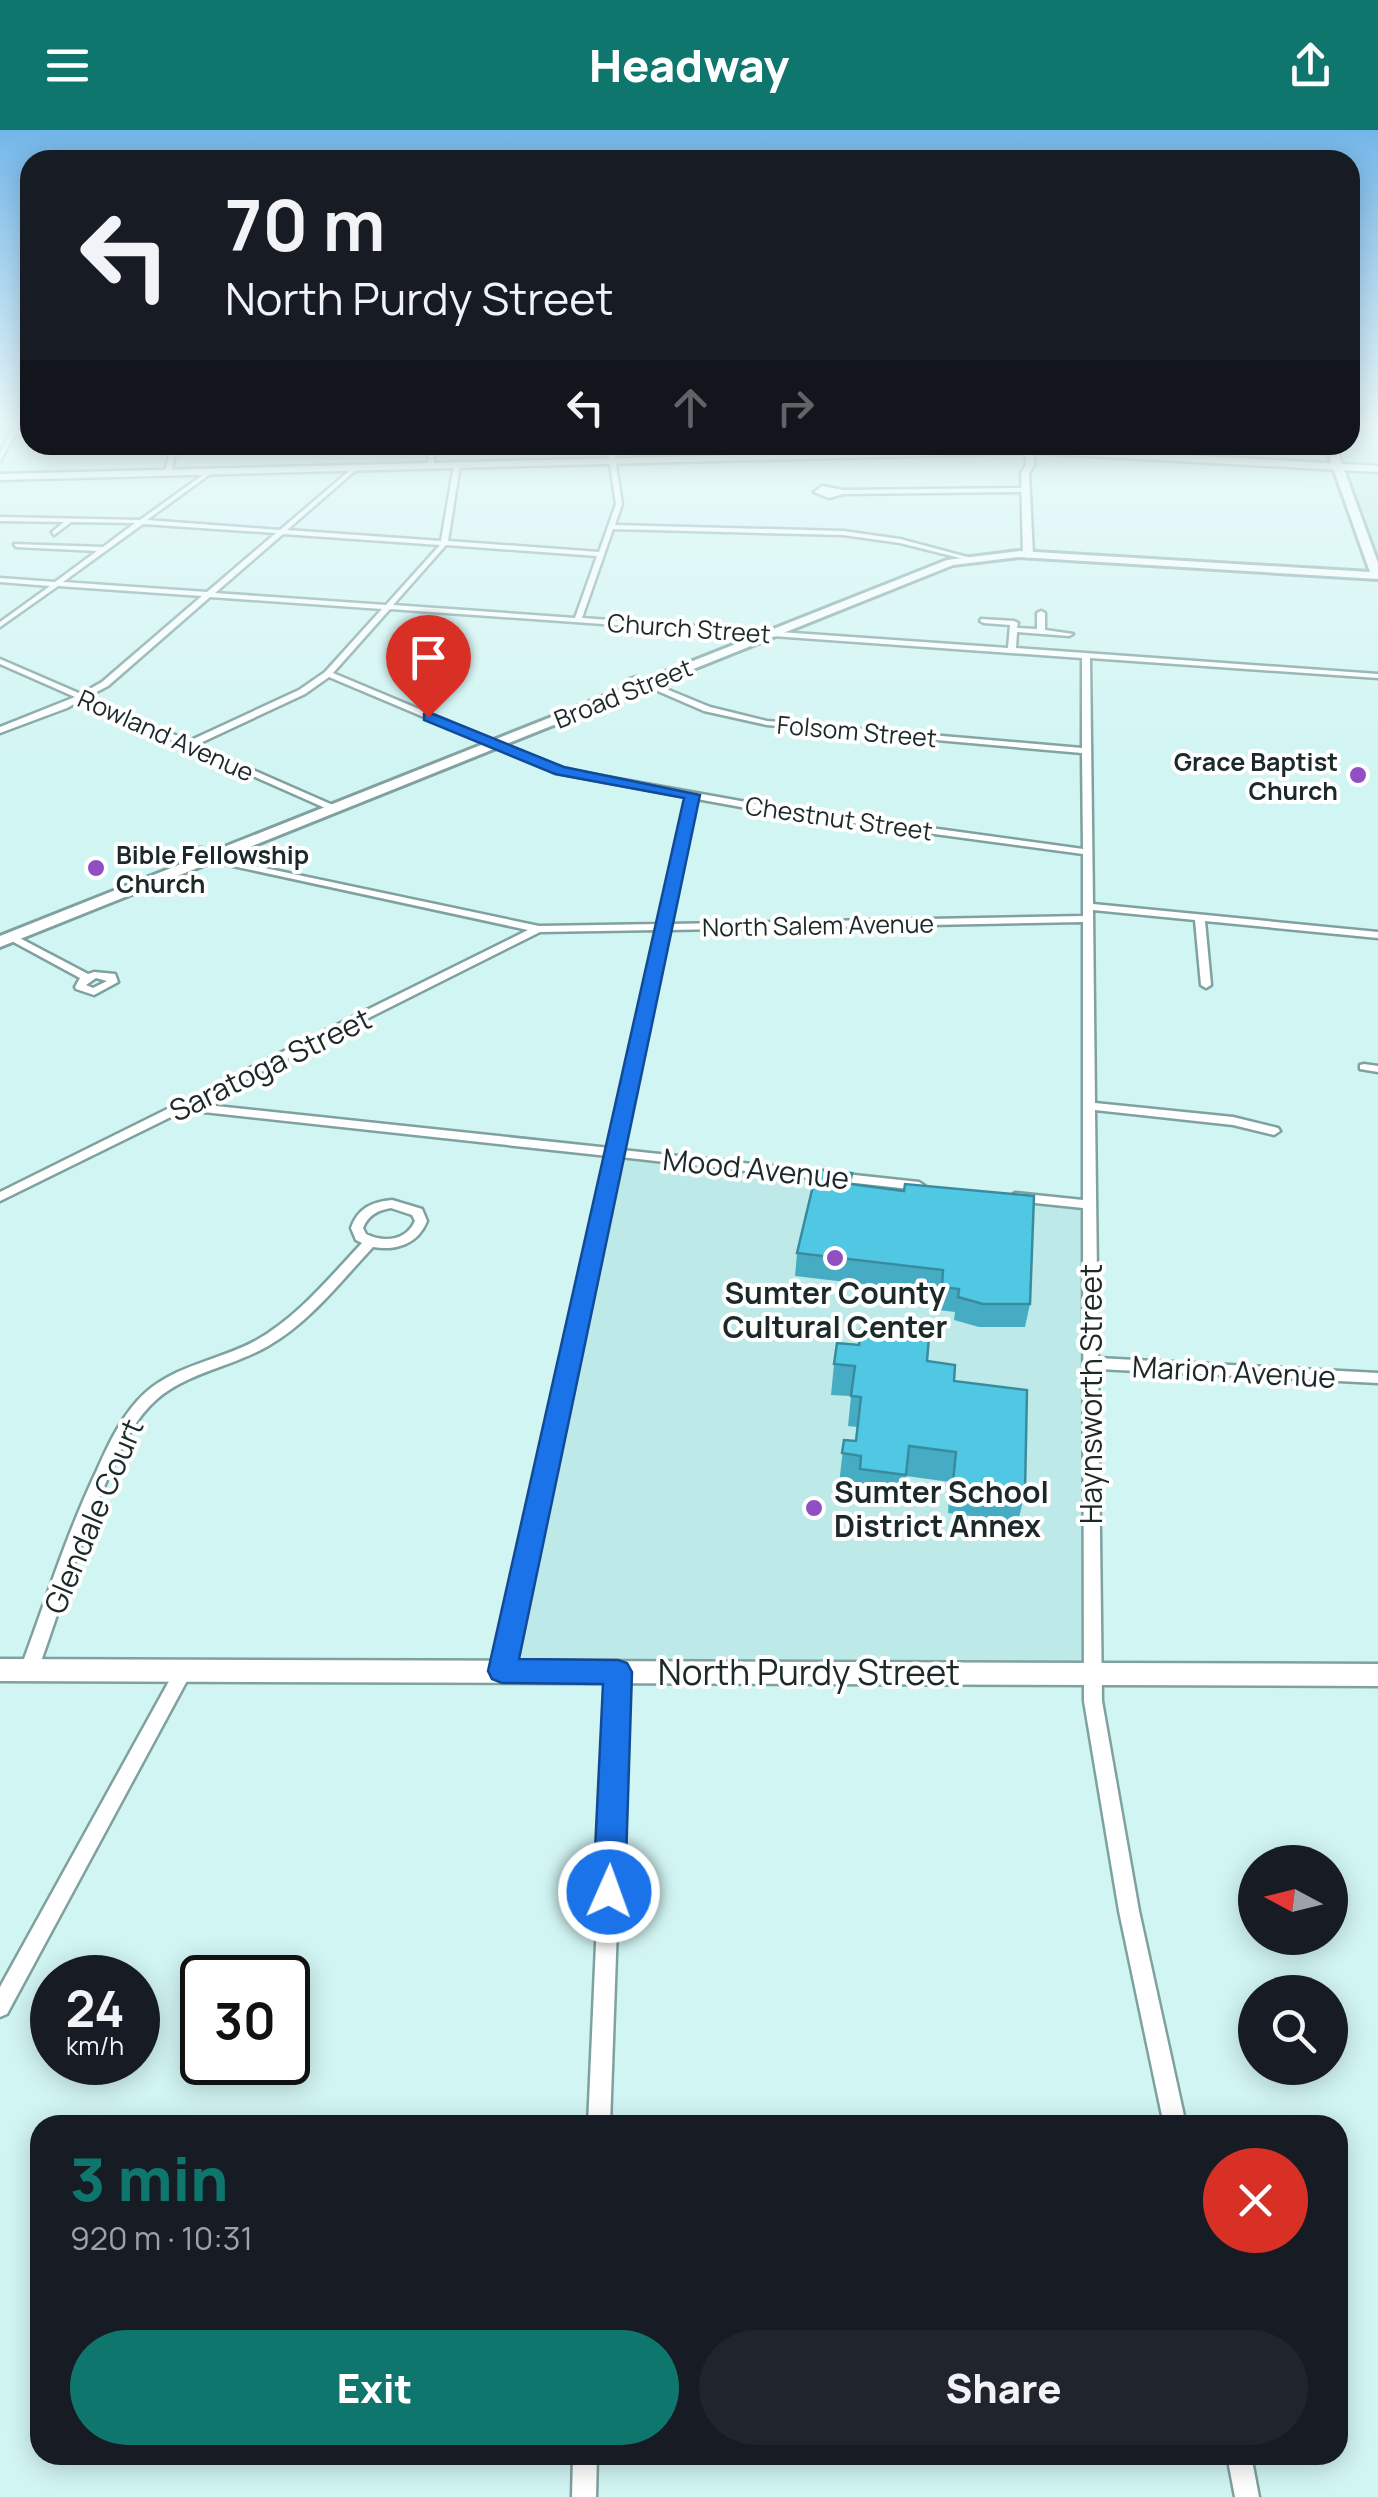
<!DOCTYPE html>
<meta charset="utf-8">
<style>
:root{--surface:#171b24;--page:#20242c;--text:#f1f3f6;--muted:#9ea1a6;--accent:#0f766e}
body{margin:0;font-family:Manrope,sans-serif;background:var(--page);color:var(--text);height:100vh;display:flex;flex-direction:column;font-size:38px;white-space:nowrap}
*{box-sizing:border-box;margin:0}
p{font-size:32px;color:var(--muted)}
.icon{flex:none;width:55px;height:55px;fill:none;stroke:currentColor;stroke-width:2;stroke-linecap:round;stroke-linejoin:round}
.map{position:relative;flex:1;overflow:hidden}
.drawer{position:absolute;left:30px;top:1985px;width:1318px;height:350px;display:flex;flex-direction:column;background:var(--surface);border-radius:30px;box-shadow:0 5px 25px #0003}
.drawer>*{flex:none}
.top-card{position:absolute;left:20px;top:20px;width:1340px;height:305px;border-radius:30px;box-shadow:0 5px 25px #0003;background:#171b24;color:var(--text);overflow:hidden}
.needle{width:65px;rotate:277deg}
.tools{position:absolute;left:1238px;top:1715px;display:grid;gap:20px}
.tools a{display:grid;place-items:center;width:110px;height:110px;border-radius:50%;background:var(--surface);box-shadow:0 5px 25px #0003;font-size:50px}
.speed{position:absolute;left:30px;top:1825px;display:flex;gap:20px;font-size:50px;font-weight:700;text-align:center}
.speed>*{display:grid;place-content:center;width:130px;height:130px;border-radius:50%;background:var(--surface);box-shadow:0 5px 25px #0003;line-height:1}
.speed small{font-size:25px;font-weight:400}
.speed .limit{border:5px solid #111;border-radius:15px;background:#fff;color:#111}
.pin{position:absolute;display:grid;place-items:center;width:85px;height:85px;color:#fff;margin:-102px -42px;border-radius:50% 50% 50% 0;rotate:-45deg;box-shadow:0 0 10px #0007}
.pin .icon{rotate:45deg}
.me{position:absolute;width:110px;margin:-55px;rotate:2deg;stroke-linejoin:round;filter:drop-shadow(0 0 8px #0008)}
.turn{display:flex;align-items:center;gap:35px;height:210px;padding:0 40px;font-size:45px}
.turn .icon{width:130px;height:130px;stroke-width:2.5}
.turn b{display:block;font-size:70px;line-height:85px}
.lanes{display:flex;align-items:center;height:95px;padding:0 40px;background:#0003;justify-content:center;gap:50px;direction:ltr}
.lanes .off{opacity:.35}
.round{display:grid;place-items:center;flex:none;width:105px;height:105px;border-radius:52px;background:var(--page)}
.overview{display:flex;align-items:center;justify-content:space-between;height:170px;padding:0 40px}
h1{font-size:60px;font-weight:800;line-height:75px;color:var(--accent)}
.cta{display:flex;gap:20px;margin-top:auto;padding:20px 40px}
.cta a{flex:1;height:115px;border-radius:60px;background:var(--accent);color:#fff;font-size:40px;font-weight:800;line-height:115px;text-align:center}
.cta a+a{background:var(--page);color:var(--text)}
header{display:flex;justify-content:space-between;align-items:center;height:130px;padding:0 40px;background:var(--accent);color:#fff;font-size:45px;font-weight:800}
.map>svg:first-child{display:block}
.built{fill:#bdeae8}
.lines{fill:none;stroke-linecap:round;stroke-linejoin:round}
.street-casing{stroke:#7fa19f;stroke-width:5}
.secondary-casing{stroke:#7fa19f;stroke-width:5}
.primary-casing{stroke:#7fa19f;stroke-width:6}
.street{fill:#fff;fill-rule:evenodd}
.secondary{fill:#fff;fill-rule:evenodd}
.primary{fill:#fff;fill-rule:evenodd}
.wall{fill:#46acc3}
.building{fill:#51c8e3;stroke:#398c9f;stroke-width:2.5}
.route{fill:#1a73e8;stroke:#114b97;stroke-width:2.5}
.poi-dot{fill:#914fc4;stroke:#fff;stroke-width:4}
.labels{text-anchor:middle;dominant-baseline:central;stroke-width:8;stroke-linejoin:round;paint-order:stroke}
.far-street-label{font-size:25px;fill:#1b2928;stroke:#fff}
.far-poi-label{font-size:25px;font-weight:bold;fill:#1b2928;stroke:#fff;text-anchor:end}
.street-label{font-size:30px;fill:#1b2928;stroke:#fff}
.poi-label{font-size:30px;font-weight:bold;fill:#1b2928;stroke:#fff}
.near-street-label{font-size:35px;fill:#1b2928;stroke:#fff}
</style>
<header><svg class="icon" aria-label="menu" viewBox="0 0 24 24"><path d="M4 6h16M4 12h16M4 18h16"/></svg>Headway<svg class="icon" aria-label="share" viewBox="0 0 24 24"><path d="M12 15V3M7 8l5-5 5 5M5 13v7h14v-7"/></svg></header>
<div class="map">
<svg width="1378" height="2367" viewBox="0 0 1378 2367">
<rect width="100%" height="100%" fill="#d1f5f3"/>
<path class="built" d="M1350,298H1378V444L1332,315H1350Z
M615,1023L1089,1075L1094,1543L502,1541Z"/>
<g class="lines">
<g class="street-casing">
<path id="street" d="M13,298H19L0,331V323Z
M171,315H177L171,343L168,345L165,343Z
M429,315H435L434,335L431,337L428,335Z
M607,315H613L622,374L615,395L843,401L900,409L971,428L968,430L900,413L843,405L613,399L582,488L1008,518L1010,495L984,493L980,491L981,489L1014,491L1018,493L1017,498L1037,499V483L1041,481L1045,483V500L1073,504L1069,506L1017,502L1016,518L1378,544V548L1090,528L1093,774L1378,802V808L1205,791L1211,855L1206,858L1201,855L1195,790L1093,780L1095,973L1233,987L1278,998L1280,1001L1274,1005L1233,995L1095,980L1098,1228L1378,1243V1253L1098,1239L1102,1571L1139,1781L1186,1995H1164L1119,1781L1084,1571L1083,1078L1015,1071L1009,1067L1015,1063L1083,1070V792L669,800L622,1020L919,1052L925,1056L919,1060L620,1027L511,1541L508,1546L502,1548L496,1546L493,1541L608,1026L185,980L0,1071V1062L528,800L219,733L196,722V718H202L222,728L260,737L539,796L660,794L688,667L557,643L329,547L305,564L196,615L335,676L337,678L332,681L81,570L67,578L0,603V597L75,567L0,534V529L81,564L102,552L202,466L58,456L0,497V492L50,456L0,452V448L55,452L97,421L16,417L14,414L103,417L135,393L71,392L54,405L52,402L64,392L0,391V387L140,390L211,339L213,342L147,390L280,400L355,336L357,339L287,400L441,411L454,335L457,333L460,335L448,411L599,422L616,374ZM143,394L276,403L207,462L63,452ZM283,404L440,415L386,475L215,463ZM446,415L597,426L575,488L393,475ZM210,467L382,479L325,542L299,560L189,611L87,567L108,556ZM390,479L1082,528V618L767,591L710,577L637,547L630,549L704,581L767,595L1082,623L1083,719L763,675L562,639L333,543ZM697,669L763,681L1083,724V786L670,794ZM658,800L610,1018L197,974L540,802Z
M1142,315H1148L1151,327H1147Z
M822,356L843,360L1026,358L1029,360L1026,362L843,364L829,368L814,362Z
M12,804L88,844L94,842L115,844L118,852L94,865L76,859L75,857L80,848L8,809V805ZM96,848L107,851L93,858L86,855Z
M1364,934L1378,936V942L1360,939V935Z
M392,1070L422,1079L427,1091C418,1114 396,1121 373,1117C340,1152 310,1192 268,1216C232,1237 189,1242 157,1269C136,1287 123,1314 112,1339C82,1404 62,1473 38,1540L35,1545L29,1547L23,1545L20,1540C45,1473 66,1405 97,1340C109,1313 123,1283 145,1263C176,1235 220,1230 255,1211C298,1187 329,1148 362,1113L356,1110L351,1098C358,1078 372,1072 392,1070ZM391,1078L412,1085L415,1091C406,1111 384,1113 366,1104L363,1098C368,1085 378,1080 391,1078Z
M184,1533L190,1535L193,1540L190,1545L7,1884L0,1887V1857L178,1535Z
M617,1535L623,1537L626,1542L610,1995H588L608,1542L611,1537Z
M573,2325H597L596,2367H572Z
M1227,2325H1251L1259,2367H1235Z"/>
</g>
<g class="secondary-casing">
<path id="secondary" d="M1013,315L1378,336V342L1034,323V335L1029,343L1033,425L1028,428L1023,425L1021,343L1026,335V324L1023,323L0,350V344L1013,318Z
M0,1529L1378,1534V1556L0,1551Z"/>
</g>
<g class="primary-casing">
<path id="primary" d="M1325,315H1335L1378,433V449L1019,427L953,435L0,817V806L947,430L1019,421L1370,442Z"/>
</g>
<use href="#street" class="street"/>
<use href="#secondary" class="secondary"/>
<use href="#primary" class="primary"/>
</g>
<path class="wall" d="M1201,315H1248L1246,320L1202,318Z
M851,1055L1030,1174L1025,1197H979L954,1190L955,1182L938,1180L940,1163L795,1146L797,1123Z
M927,1231L954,1251L1025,1362L1018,1392L948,1383L950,1352L906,1346L901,1375L856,1369L858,1356L839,1354L844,1310L856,1311L857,1297L848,1296L851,1266L831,1265L834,1234Z"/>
<path class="building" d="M817,1039L852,1043L850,1054L904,1061L905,1054L1034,1066L1030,1174H983L958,1167L959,1159L942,1157L943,1140L797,1123Z
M861,1199L929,1207L927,1231L955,1235L954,1251L1027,1260L1025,1362L953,1352L956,1322L909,1316L906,1345L860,1339L861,1326L842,1323L844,1310L856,1311L861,1267L851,1266L855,1236L834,1234L837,1213L859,1215Z"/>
<linearGradient id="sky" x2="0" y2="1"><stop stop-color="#73b6ea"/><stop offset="0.47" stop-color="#eafafa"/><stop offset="1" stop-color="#eafafa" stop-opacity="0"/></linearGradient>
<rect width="1378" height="630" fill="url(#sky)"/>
<path class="route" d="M424,584H433L564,637L700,665L519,1529L618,1530L627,1533L632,1542L625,1762L620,1773L609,1777L598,1773L593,1762L603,1554L502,1553L492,1549L488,1541L684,668L555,644L424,590Z"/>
<g class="poi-dot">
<circle cx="1358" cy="645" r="10"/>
<circle cx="96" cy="738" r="10"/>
<circle cx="835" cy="1128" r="10"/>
<circle cx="814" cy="1378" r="10"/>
</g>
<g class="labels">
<g class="far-street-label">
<text transform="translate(689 498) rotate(4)">Church Street</text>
<text transform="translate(623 563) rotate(-22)">Broad Street</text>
<text transform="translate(857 601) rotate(5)">Folsom Street</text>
<text transform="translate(166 605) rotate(24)">Rowland Avenue</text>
<text transform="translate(839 688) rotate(8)">Chestnut Street</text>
<text transform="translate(818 795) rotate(-1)">North Salem Avenue</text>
</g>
<g class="far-poi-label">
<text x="1338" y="631">Grace Baptist<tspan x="1338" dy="29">Church</tspan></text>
<text x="116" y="724" text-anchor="start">Bible Fellowship<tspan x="116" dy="29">Church</tspan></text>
</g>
<g class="street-label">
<text transform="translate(270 934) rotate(-26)">Saratoga Street</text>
<text transform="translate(756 1038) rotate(6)">Mood Avenue</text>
<text transform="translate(1234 1241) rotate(3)">Marion Avenue</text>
<text transform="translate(1090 1264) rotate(-90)">Haynsworth Street</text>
<text transform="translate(93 1386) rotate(-67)">Glendale Court</text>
</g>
<g class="poi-label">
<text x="835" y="1162">Sumter County<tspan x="835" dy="34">Cultural Center</tspan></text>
<text x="834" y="1361" text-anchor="start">Sumter School<tspan x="834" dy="34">District Annex</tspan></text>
</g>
<g class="near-street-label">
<text x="809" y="1542">North Purdy Street</text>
</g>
</g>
</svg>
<div class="tools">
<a><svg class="needle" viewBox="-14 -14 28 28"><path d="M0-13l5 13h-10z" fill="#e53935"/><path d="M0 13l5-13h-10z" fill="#9ea1a6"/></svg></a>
<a><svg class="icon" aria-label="search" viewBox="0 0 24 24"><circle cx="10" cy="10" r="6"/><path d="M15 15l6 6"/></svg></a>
</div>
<div class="speed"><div>24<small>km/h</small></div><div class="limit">30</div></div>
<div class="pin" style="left:428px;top:587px;background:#d93025"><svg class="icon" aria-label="arrive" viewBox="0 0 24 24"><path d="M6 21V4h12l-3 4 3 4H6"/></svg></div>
<svg class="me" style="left:609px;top:1762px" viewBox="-20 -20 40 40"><circle r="17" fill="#1a73e8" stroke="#fff" stroke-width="3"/><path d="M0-11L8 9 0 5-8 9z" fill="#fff"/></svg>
<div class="top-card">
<div class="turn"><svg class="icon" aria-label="left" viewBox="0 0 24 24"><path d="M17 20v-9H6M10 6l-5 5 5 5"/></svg><div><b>70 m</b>North Purdy Street</div></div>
<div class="lanes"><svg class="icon" aria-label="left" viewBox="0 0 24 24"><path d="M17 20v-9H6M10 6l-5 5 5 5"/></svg><svg class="icon off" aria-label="ahead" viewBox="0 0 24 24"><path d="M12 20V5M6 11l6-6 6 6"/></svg><svg class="icon off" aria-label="right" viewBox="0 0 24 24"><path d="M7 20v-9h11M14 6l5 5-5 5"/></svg></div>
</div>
<section class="drawer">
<div class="overview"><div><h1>3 min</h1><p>920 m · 10:31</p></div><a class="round" style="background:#d93025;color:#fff"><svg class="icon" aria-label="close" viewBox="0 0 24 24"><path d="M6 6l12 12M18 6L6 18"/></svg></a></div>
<div class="cta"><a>Exit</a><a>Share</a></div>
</section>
</div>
